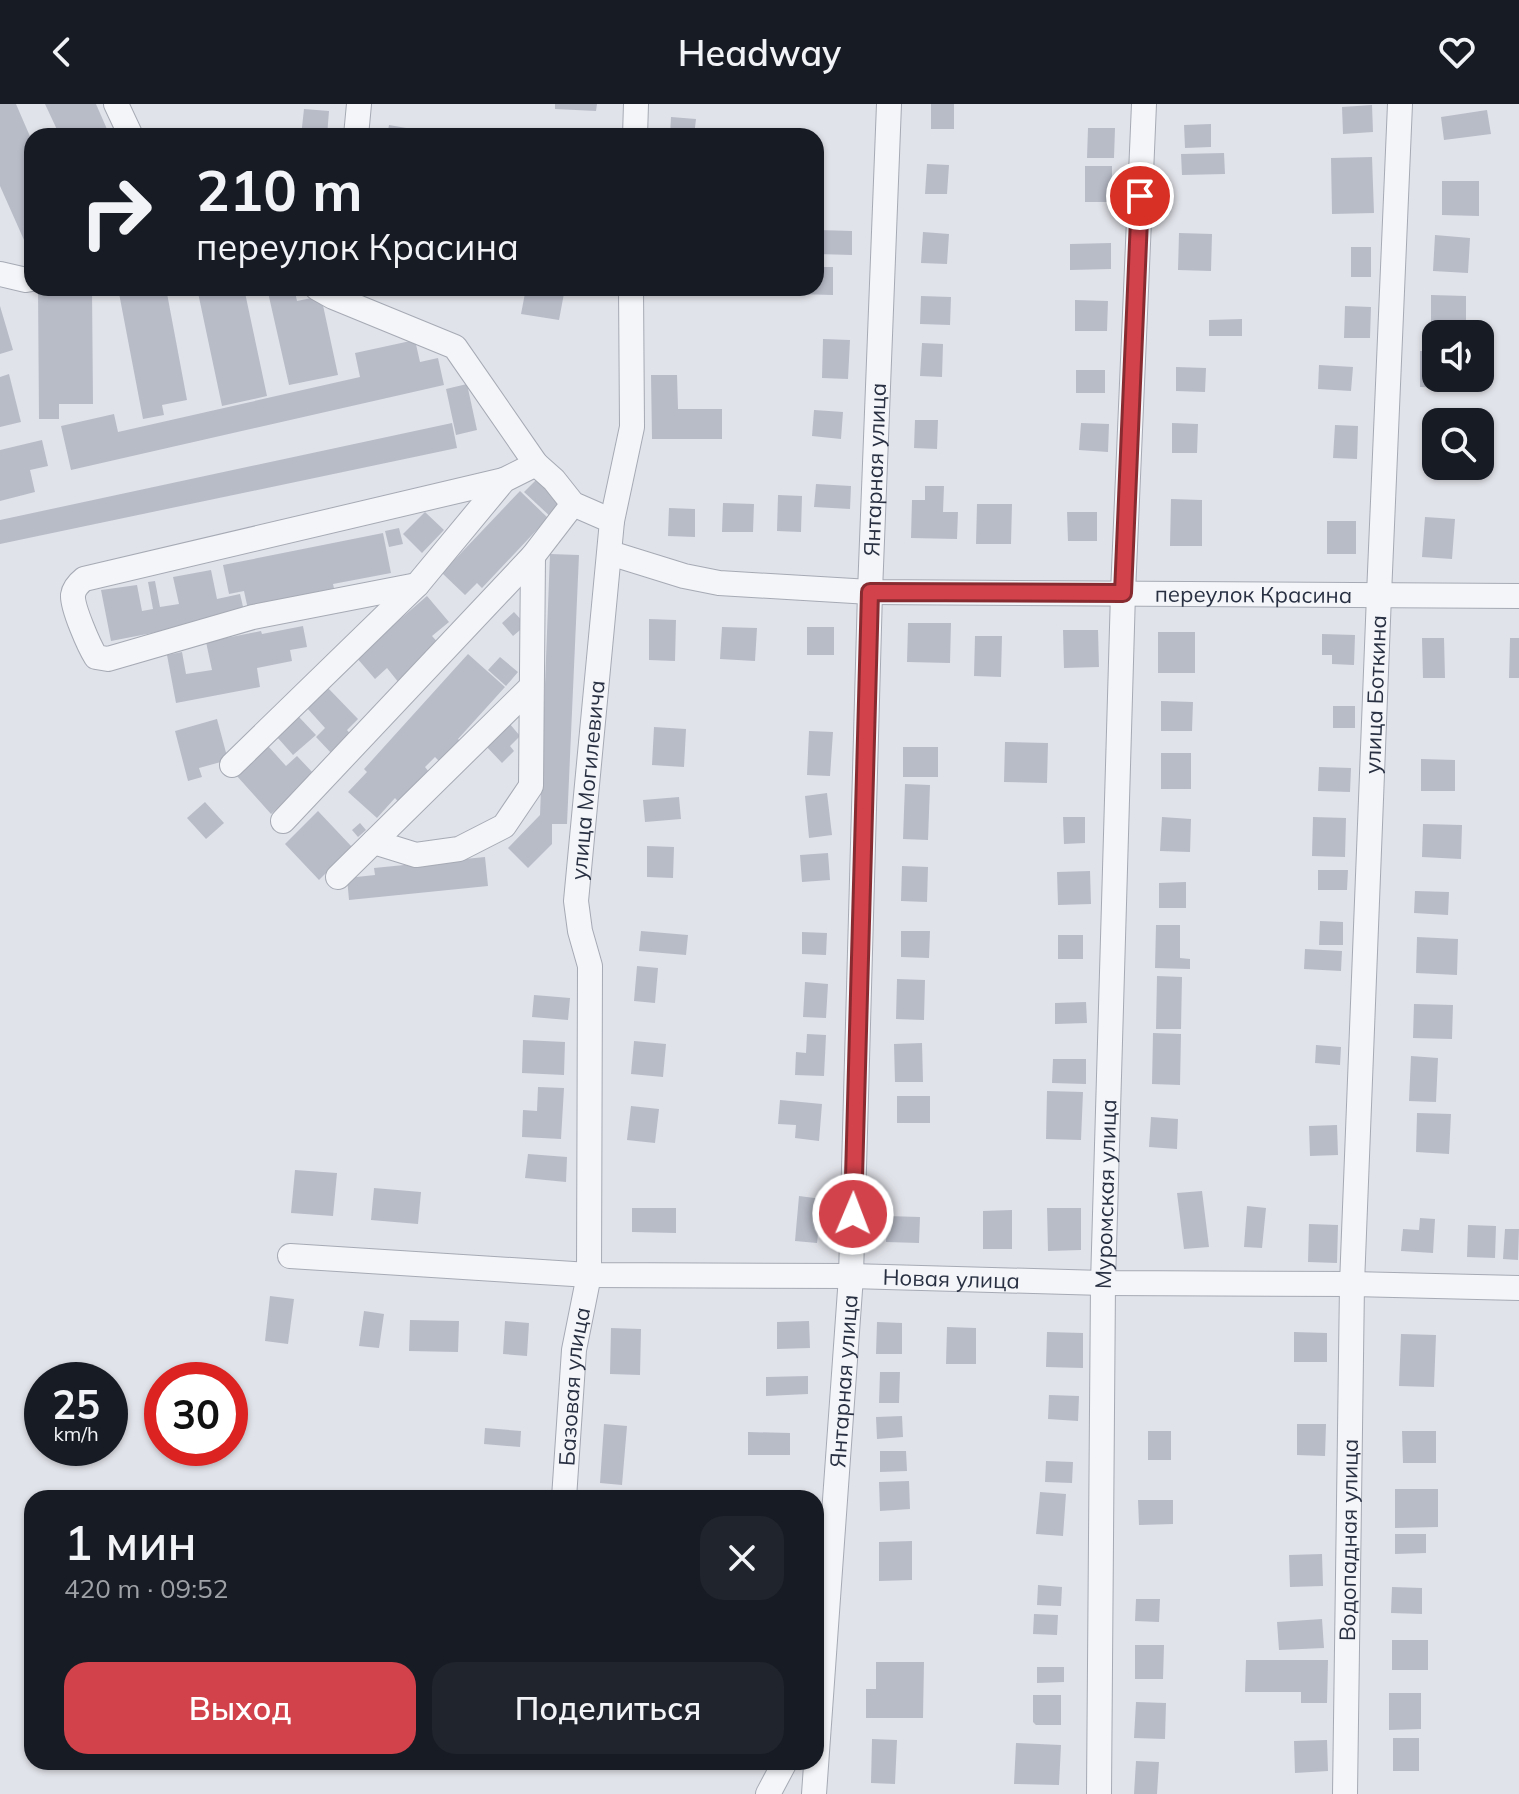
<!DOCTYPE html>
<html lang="ru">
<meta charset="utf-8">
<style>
:root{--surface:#171b24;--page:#20242c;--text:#f1f3f6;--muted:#9ea1a6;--accent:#d2424b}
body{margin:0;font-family:Mulish,sans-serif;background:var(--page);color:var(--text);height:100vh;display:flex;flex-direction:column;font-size:30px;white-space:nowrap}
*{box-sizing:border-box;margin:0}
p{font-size:26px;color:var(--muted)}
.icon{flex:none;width:44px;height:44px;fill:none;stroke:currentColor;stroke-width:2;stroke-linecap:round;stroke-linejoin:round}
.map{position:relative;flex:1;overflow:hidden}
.details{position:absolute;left:24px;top:1386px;width:800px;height:280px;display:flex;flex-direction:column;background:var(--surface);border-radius:24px;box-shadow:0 2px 6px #0004}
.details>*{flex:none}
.hud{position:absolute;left:24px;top:24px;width:800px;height:168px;border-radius:24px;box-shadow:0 2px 6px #0004;background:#171b24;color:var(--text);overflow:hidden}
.fabs{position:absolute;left:1422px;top:216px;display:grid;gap:16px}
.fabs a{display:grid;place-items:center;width:72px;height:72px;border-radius:16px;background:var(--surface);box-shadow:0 2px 6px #0004;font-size:40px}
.speed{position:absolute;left:24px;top:1258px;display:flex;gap:16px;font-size:40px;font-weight:700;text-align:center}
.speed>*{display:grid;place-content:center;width:104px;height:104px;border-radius:50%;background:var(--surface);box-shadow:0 2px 6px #0004;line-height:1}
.speed small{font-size:20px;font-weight:400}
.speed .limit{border:12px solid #d22;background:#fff;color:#111}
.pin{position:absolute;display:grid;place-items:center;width:68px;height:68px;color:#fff;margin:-34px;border:4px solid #fff;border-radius:50%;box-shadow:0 2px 8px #0007}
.me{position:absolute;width:88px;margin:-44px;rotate:1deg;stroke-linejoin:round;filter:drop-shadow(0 0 6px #0008)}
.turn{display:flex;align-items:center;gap:28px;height:168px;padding:0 40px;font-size:36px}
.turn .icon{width:104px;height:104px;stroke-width:2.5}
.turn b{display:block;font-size:56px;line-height:68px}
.round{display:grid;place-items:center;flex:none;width:84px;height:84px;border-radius:24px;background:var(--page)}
.summary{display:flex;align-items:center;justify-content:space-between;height:136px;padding:0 40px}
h1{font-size:48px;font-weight:600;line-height:60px}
.action{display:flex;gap:16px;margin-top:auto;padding:16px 40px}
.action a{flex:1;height:92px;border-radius:24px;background:var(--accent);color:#fff;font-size:32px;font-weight:600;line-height:92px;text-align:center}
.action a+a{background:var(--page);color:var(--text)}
header{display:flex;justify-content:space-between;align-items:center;height:104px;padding:0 40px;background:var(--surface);font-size:36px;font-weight:600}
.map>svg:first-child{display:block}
.building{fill:#b8bcc7}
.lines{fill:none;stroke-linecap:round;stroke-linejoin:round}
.minor-casing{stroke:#a6aab4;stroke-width:26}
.minor{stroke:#f3f5f8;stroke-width:24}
.route-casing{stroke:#882b31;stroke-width:20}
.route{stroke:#d2424b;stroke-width:14}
.labels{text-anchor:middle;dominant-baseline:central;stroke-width:6;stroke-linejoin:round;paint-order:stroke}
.street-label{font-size:22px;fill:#283042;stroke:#f0f3f7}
</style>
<header><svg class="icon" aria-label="back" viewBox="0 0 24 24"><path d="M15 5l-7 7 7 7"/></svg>Headway<svg class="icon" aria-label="heart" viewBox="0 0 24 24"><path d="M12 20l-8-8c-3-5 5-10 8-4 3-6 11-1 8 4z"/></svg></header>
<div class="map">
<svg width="1519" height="1690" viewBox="0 0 1519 1690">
<rect width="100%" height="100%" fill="#e1e3ea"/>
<path class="building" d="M0,0H16L32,37V154L0,82Z
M45,0H96L110,32H60Z
M555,0H597L596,7L555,5Z
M931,0H954V25H931Z
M1372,1L1373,28L1343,30L1342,3Z
M304,5L329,7L327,32H301Z
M1487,6L1491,30L1444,36L1441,13Z
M671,13L696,15L694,32H670Z
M1211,20V43L1185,44L1184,21Z
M389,21L412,25L411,32H387Z
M1088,24H1115L1114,54H1087Z
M560,25L600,30V32H559Z
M1224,49L1225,70L1182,71L1181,50Z
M1372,53L1374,109L1332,110L1331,54Z
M927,60L949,61L947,90H925Z
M1085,62H1112V98H1085Z
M1442,77H1479V112L1442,111Z
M818,126L852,127V151L817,150Z
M923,128L949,130L947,160L921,159Z
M1179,129L1212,130L1211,167L1178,166Z
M1435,131L1470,134L1468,169L1433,167Z
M1111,139V165L1070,166V140Z
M1351,143H1371V173H1351Z
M816,163H833V191L795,190V184H816Z
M38,184H92L93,300H59V315H39Z
M118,184H166L187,296L162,301L164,311L143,315Z
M197,184H244L267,292L222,302Z
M267,184H294L297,197L321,192L338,271L289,281Z
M526,184H565L559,216L521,210Z
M1431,191L1466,192V225L1431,224Z
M921,192L951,193L950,221L920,220Z
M1075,196L1108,197L1107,227H1075Z
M0,202L13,246L0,250Z
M1345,202L1371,203L1370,234H1344Z
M1242,215V232H1209V216Z
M823,235L850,236L848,275L822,274Z
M415,236L420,258L438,254L444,281L71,366L61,322L114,310L118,328L360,273L355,249Z
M922,239L943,240L942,273L920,272Z
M1420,247H1436V274H1456V284L1420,283Z
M1319,261L1353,263L1351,287L1318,285Z
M1176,263L1206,264L1205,288L1176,287Z
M1076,266H1105V289H1076Z
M9,270L21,318L0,323V273Z
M651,271H677L678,305H722V335H652Z
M467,280L477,326L456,331L446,285Z
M814,306L843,308L841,335L812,332Z
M915,316H938L937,345L914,344Z
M452,319L457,344L0,440V416Z
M1081,319L1109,320L1108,348L1079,346Z
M1172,319L1198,320L1197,349H1172Z
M1335,321L1358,322L1357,355L1333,354Z
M1427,333H1436V358H1427Z
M42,336L48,362L30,366L35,388L0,397V346Z
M537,375L565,402L553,415L524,388Z
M816,380L851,382L850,405L814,403Z
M925,382H944L943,408H958L957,435L911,434L912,396H925Z
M520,387L548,414L482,484L477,479L465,491L442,469Z
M778,391L802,392L801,428L777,427Z
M1171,395L1202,396V442H1170Z
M723,399L754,400L753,428H722Z
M977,400H1012L1011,440H976Z
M669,404L695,405V433L668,432Z
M425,408L444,426L422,449L403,430Z
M1067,408H1097V437H1068Z
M1425,413L1455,415L1452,455L1422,453Z
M1327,417H1356V450H1327Z
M399,424L403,440L389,443L385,427Z
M383,429L391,469L333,480L336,493L249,510L244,487L229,490L223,461Z
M550,450L579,451L567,720H552V740L528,764L508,744L540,711Z
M211,466L217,495L240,490L245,511L111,537L101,486L137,481L142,507L153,505L148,478L155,477L160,503L179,500L173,473Z
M427,492L449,518L432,532L442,543L399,579L387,564L375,575L356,553Z
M514,508L526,521L513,532L502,519Z
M649,515L676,516L675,557L649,556Z
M908,519H951L950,559L907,558Z
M303,522L307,543L290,546L292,557L257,564L260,583L176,599L167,551L182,548L186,570L212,566L206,538L261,527L262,530Z
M722,523L757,524L755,557L720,555Z
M807,523H834V551H807Z
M1063,526H1098L1099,563L1064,564Z
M1158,528H1195V569H1158Z
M1322,530L1355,531L1354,561L1332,560V551H1322Z
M975,532H1002L1001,573L974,572Z
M1422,534H1444L1445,574H1423Z
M1510,534H1519V574H1509Z
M468,550L505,583L458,635L460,637L440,658L435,653L425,663L429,668L400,700L395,694L377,714L348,688L367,668L364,665Z
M500,553L518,568L506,582L488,566Z
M328,584L358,615L347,626L352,632L333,651L316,633L325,624L307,604Z
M1161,597L1193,598L1192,627H1161Z
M1333,602H1355V624H1333Z
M299,613L316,631L293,651L277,633Z
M217,615L228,656L199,664L202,673L188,677L175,627Z
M509,619L520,632L510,642L514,647L502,659L485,641Z
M654,623L686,625L684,663L652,661Z
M809,627L833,628L830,672L807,671Z
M1005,638L1048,639L1047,679L1004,678Z
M268,642L286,662L297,652L315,671L271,710L236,671Z
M903,643H938V673H903Z
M1161,649H1191V685H1161Z
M1421,655L1455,656V687H1421Z
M1319,663L1351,664L1350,688L1318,687Z
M905,680L930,681L928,736L903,735Z
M827,689L832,731L809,734L805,692Z
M679,693L681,715L645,718L643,696Z
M205,698L224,719L206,735L187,714Z
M318,707L352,743L319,776L285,740Z
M1063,713H1085V739L1064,740Z
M1162,713L1191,715L1190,748L1160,747Z
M1313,713L1346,714L1345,753L1312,752Z
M360,719L366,726L358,733L352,726Z
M1423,720L1462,721L1461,755L1422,753Z
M647,742L674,743L673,774L647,773Z
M828,749L830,776L802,778L800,751Z
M485,753L488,782L349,796L347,774L375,771L374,764Z
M902,762L928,763L927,798L901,797Z
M1318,766H1348L1347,786H1318Z
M1090,767L1091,800L1058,801L1057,768Z
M1186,778V804H1159V779Z
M1415,787L1449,788L1448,811L1414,809Z
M1320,817L1343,818V841H1319Z
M1156,821H1180V854L1190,855V865L1155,864Z
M641,827L688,831L686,851L639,847Z
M901,827H930L929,854L901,853Z
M802,828L827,829L826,851L802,850Z
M1058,831H1083V855H1058Z
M1417,833L1458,835L1457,871L1416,869Z
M1305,845L1342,847L1341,867L1304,865Z
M637,862L658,864L655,899L634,897Z
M1157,872L1182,873L1181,925H1156Z
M897,875L925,876L924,916L896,915Z
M805,878L828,880L826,914L803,913Z
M534,891L570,894L568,916L532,913Z
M1086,898L1087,919L1055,920V899Z
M1414,900L1453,901L1452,935L1413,934Z
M1153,929L1181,930L1180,981L1152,980Z
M807,930L826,931L824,972L795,971L796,948L806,949Z
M523,936L565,938L564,971L522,969Z
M634,937L666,940L663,973L631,970Z
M922,939L923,978H895L894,940Z
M1316,941L1341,943L1340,961L1315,959Z
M1411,952L1438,954L1436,998L1409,997Z
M1053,955H1086V980L1052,979Z
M538,983L564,984L561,1035L522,1033L523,1006L537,1007Z
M1047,987L1083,988L1081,1036L1046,1035Z
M897,992H930V1019H897Z
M780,996L822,1000L819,1037L795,1034L796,1021L778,1020Z
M631,1002L659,1005L655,1039L627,1036Z
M1417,1009L1451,1010L1449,1050L1416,1048Z
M1151,1013L1178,1015L1177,1045L1149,1043Z
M1337,1021L1338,1051L1310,1052L1309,1022Z
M528,1050L567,1053L566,1078L525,1074Z
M295,1066L337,1069L333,1112L291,1109Z
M374,1084L421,1088L418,1120L371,1116Z
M1202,1087L1209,1143L1184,1145L1177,1089Z
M799,1092L822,1095L817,1139L795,1137Z
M1247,1102L1266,1104L1262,1144L1244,1143Z
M632,1104H676V1129L632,1128Z
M1047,1104H1081V1146L1048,1147Z
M1012,1106V1145H983V1107Z
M887,1112L920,1113L919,1139L886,1138Z
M1420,1114L1435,1115L1433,1149L1401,1147L1403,1125L1419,1126Z
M1309,1120L1338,1121L1337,1159L1308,1158Z
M1468,1121L1496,1122L1495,1154L1467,1153Z
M1505,1125H1519L1518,1156L1503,1155Z
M270,1192L294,1195L288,1240L265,1237Z
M364,1207L384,1210L379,1244L359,1242Z
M410,1216L459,1217L458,1248L409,1247Z
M505,1217L529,1219L527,1252L503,1250Z
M809,1217L810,1244L777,1245V1218Z
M877,1218L902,1219V1250H876Z
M947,1223L976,1224V1260H946Z
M611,1224L641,1225L640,1271L610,1270Z
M1047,1228L1083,1229V1264L1046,1263Z
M1294,1228L1327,1229V1258H1294Z
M1401,1230L1436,1231L1434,1283L1399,1282Z
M880,1268H900L899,1299H879Z
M808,1272V1290L766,1292V1273Z
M1049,1291L1079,1292L1078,1317L1048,1315Z
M902,1312L903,1333L877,1335L876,1313Z
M604,1320L627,1322L622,1381L600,1379Z
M1297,1320H1326L1325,1352L1297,1351Z
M485,1324L521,1327L520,1343L484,1340Z
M1148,1327H1171V1356H1148Z
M1402,1327H1436V1359H1403Z
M748,1328L790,1329V1351H748Z
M880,1347H906L907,1367L880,1368Z
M1046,1357L1073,1358L1072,1379L1045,1378Z
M909,1377L910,1405L880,1407L879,1378Z
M1395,1385H1438V1423L1395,1424Z
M1040,1388L1066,1390L1063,1432L1036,1430Z
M1138,1396H1173V1420L1139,1421Z
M1395,1430H1426V1449L1395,1450Z
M912,1437V1476L879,1477V1438Z
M1322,1450L1323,1482L1290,1483L1289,1451Z
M1038,1481L1062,1483L1061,1502L1037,1501Z
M1392,1483L1422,1484V1510L1391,1509Z
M1136,1495H1160L1159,1518L1135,1517Z
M1034,1510L1058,1511L1057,1531L1033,1530Z
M1322,1515L1324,1544L1279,1546L1277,1518Z
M1392,1536H1428V1566H1392Z
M1135,1541H1164L1163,1575H1135Z
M1246,1556H1328L1327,1599H1301V1588H1245Z
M876,1558H924L923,1614H866V1585H876Z
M1037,1563H1064V1578L1037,1579Z
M1389,1589H1421V1625L1389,1626Z
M1033,1591H1061V1621H1036L1033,1618Z
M1136,1598L1166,1599L1165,1635L1134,1634Z
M1393,1634H1419V1667H1393Z
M872,1635L897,1636L895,1680L871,1679Z
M1327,1636L1328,1667L1295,1669L1294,1637Z
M1016,1639L1061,1641L1059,1681L1014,1680Z
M1136,1657L1159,1658L1157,1690H1134Z"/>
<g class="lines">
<g class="minor-casing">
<g id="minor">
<path d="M116,0L131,32"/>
<path d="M356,32L359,0"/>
<path d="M635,32L636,0"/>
<path d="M0,170L26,176L32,175"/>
<path d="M317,184L333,193L455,243L536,360L554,376L573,400L612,417"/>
<path id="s1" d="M610,449L684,472L719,479L870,488L1519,492"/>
<path d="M417,481L253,513L108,555L96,553C89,542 72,503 73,491C74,484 79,479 84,475L504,376"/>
<path d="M232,661L417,481L504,376L536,360"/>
<path d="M283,717L533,452L573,400"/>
<path d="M374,738L416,751L459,745L504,722L531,682L533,452"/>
<path d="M338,773L531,583"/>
<path id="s2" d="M290,1152L589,1171L851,1172L1103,1179L1352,1180L1519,1184"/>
<path id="s3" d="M564,1394L574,1246L589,1171L590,862L580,827L576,797L612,417L632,323L631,184"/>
<path d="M768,1690L785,1658"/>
<path id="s4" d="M814,1690L851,1172L870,488L889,0"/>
<path id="s5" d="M1099,1690L1103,1179L1123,489L1144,0"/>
<path id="s6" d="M1345,1690L1352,1180L1379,491L1400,0"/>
</g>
</g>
<use href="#minor" class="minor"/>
</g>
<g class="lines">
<g class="route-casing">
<path id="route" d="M853,1110L870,488L1123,489L1140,92"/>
</g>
<use href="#route" class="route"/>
</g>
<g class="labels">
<g class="street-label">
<text stroke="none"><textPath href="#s4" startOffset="1326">Янтарная улица</textPath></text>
<text stroke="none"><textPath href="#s1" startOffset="648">переулок Красина</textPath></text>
<text stroke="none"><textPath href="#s6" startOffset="1100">улица Боткина</textPath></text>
<text stroke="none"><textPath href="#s3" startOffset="722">улица Могилевича</textPath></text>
<text stroke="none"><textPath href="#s5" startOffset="600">Муромская улица</textPath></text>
<text stroke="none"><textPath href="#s2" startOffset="662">Новая улица</textPath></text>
<text stroke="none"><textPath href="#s4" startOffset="414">Янтарная улица</textPath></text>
<text stroke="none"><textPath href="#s3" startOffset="112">Базовая улица</textPath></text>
<text stroke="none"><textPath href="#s6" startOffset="254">Водопадная улица</textPath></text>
</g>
</g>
</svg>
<div class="fabs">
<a><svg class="icon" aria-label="sound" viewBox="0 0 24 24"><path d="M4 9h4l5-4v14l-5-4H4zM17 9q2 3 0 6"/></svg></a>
<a><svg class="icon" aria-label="search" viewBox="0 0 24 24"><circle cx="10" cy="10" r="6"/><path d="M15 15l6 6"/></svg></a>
</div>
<div class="speed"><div>25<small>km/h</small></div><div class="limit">30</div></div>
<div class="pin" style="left:1140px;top:92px;background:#d93025"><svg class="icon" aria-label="arrive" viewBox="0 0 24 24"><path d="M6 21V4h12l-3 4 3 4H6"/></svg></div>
<svg class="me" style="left:853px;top:1110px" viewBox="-20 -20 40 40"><circle r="17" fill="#d2424b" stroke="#fff" stroke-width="3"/><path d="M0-11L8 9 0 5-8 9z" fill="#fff"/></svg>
<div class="hud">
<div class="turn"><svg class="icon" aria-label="right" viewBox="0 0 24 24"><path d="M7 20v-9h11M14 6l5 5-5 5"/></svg><div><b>210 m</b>переулок Красина</div></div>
</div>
<section class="details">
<div class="summary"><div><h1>1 мин</h1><p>420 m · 09:52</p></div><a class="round"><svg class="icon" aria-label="close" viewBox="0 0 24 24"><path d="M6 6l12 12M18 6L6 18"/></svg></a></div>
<div class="action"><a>Выход</a><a>Поделиться</a></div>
</section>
</div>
